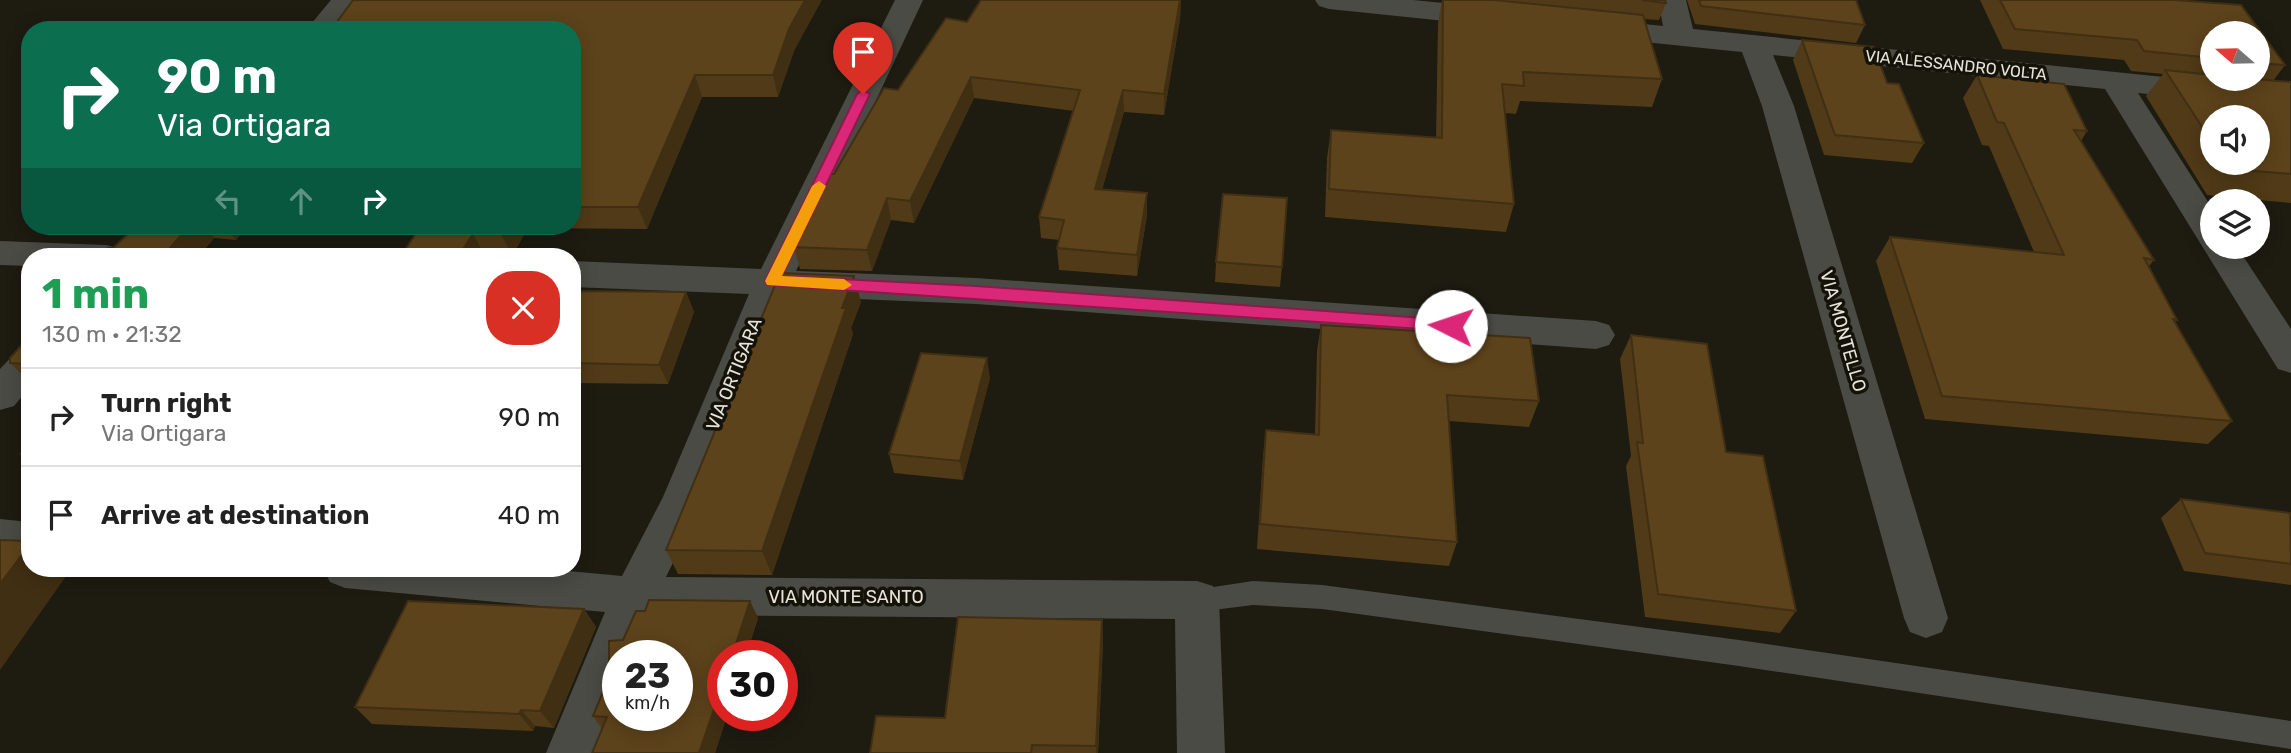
<!DOCTYPE html>
<meta charset="utf-8">
<style>
:root{--surface:#fff;--page:#f2f2f2;--text:#222;--muted:#767676;--line:#e0e0e0}
body{margin:0;font-family:Rubik,sans-serif;background:var(--page);color:var(--text);height:100vh;display:flex;flex-direction:column;font-size:26px;white-space:nowrap}
*{box-sizing:border-box;margin:0}
p{font-size:23px;color:var(--muted)}
.icon{flex:none;width:38px;height:38px;fill:none;stroke:currentColor;stroke-width:2;stroke-linecap:round;stroke-linejoin:round}
.map{position:relative;flex:1;overflow:hidden}
.panel{position:absolute;left:21px;top:248px;width:560px;height:329px;display:flex;flex-direction:column;background:var(--surface);border-radius:28px;box-shadow:0 4px 18px #0003}
.panel>*{flex:none}
.hud{position:absolute;left:21px;top:21px;width:560px;height:214px;border-radius:28px;box-shadow:0 4px 18px #0003;background:#0b6e4f;color:#fff;overflow:hidden}
.needle{width:46px;rotate:290deg}
.tools{position:absolute;left:2200px;top:21px;display:grid;gap:14px}
.tools a{display:grid;place-items:center;width:70px;height:70px;border-radius:50%;background:var(--surface);box-shadow:0 4px 18px #0003;font-size:35px}
.speed{position:absolute;left:602px;top:640px;display:flex;gap:14px;font-size:35px;font-weight:700;text-align:center}
.speed>*{display:grid;place-content:center;width:91px;height:91px;border-radius:50%;background:var(--surface);box-shadow:0 4px 18px #0003;line-height:1}
.speed small{font-size:18px;font-weight:400}
.speed .limit{border:10px solid #d22;background:#fff;color:#111}
.pin{position:absolute;display:grid;place-items:center;width:60px;height:60px;color:#fff;margin:-72px -30px;border-radius:50% 50% 50% 0;rotate:-45deg;box-shadow:0 0 7px #0007}
.pin .icon{rotate:45deg}
.me{position:absolute;width:77px;margin:-38px;rotate:274deg;stroke-linejoin:round;filter:drop-shadow(0 0 5px #0008)}
.turn{display:flex;align-items:center;gap:24px;height:147px;padding:0 21px;font-size:32px}
.turn .icon{width:91px;height:91px;stroke-width:2.5}
.turn b{display:block;font-size:49px;line-height:60px}
.lanes{display:flex;align-items:center;height:66px;padding:0 21px;background:#0003;justify-content:center;gap:35px;direction:ltr}
.lanes .off{opacity:.35}
.round{display:grid;place-items:center;flex:none;width:74px;height:74px;border-radius:28px;background:var(--page)}
.head{display:flex;align-items:center;justify-content:space-between;height:119px;padding:0 21px}
h1{font-size:42px;font-weight:700;line-height:52px;color:#1e9e55}
ul{padding:0;list-style:none}
li{display:flex;align-items:center;gap:21px;height:98px;padding:0 21px;border-top:2px solid var(--line)}
li div{flex:1}
li b{display:block;font-size:26px}
li em{font-style:normal}
.map>svg:first-child{display:block}
.lines{fill:none;stroke-linecap:round;stroke-linejoin:round}
.lane{fill:#4b4b46;fill-rule:evenodd}
.street{fill:#4b4b46;fill-rule:evenodd}
.wall{fill:#503a17;fill-rule:evenodd}
.shaded-wall{fill:#412f13}
.building{fill:#5d431b;stroke:#412f13;stroke-width:2;fill-rule:evenodd}
.route{fill:#db2777;stroke:#8e194d;stroke-width:2}
.slow{fill:#f59e0b}
.labels{text-anchor:middle;dominant-baseline:central;stroke-width:7;stroke-linejoin:round;paint-order:stroke}
.far-street-label{font-size:16px;fill:#e6e4dd;stroke:#151208}
.street-label{font-size:18px;fill:#e6e4dd;stroke:#151208}
</style>
<div class="map">
<svg width="2291" height="753" viewBox="0 0 2291 753">
<rect width="100%" height="100%" fill="#1e1b11"/>
<g class="lines">
<path class="lane" d="M1253,581L1322,585L1739,640L2291,721V749L1739,666L1322,609L1253,605L1197,612L1187,609L1183,600L1187,591Z"/>
<path class="street" d="M331,0H360L336,30H306Z
M895,0H923L796,271L976,278L1596,321L1609,325L1615,335L1609,345L1596,349L976,304L785,296L704,499L666,577L1197,581L1213,586L1219,600L1225,753H1177L1175,619L649,615L632,656H618V693L594,753H546L605,612L345,588L330,582L323,569H547L622,576L663,497L749,294L572,287V261L761,269Z
M1315,0H1413L1494,8L1504,11L1508,17L1504,23L1494,26L1329,9L1319,6Z
M1658,0H1686L1693,29L2291,90V108L2138,93L2212,208V247H2237L2291,329V373L2278,369L2105,89L1773,55L1794,106L1948,618L1942,632L1926,638L1910,632L1904,618L1762,106L1742,52L1595,37L1585,34L1580,28L1585,22L1595,19L1663,26Z
M0,241L106,245L118,248L124,257H30V266L0,265Z
M30,347V387L14,406L0,410V369L17,351Z
M0,519L30,522V558L0,555Z"/>
</g>
<path class="wall" d="M1181,0L1180,19L1164,115L1124,112L1102,190L1147,215L1137,276L1059,270L1057,248L1059,240L1041,238L1039,217L1074,111L974,98L914,223L891,220L872,271L800,269L794,247L834,174L898,90L967,22Z
M1438,0H1665L1666,3L1659,20L1644,19L1662,79L1652,107L1520,101L1516,114L1505,113L1514,204L1506,232L1325,217L1327,158L1331,130L1436,138L1438,23L1442,0Z
M1687,0H1856L1865,25L1856,43L1695,24Z
M1980,0H2174L2241,5L2285,65L2273,81L2291,82V203L2207,195L2146,96L2163,74L2131,71L2124,60L2003,49ZM2212,33H2258V79H2212ZM2212,117H2258V163H2212Z
M572,30L794,51L778,97H702L647,229L528,228L512,256H485L416,233L240,235L236,240L214,238L198,257H100L113,248L136,226H572Z
M1802,40L1887,83L1924,143L1912,163L1824,155L1793,60Z
M1977,75L2087,131L2081,141L2154,260L2149,266L2177,320L2175,322L2232,421L2208,444L1925,419L1876,261L1890,237L2034,252L1989,146L1982,145L1963,98Z
M1216,262L1282,267L1280,287L1215,282Z
M572,291L686,292L694,312L668,384L572,383Z
M861,302L851,328L853,334L772,575L678,574L666,550Z
M1321,325L1539,401L1529,427L1449,421L1457,542L1449,566L1257,549L1263,456L1266,430L1315,434L1317,351Z
M1631,335L1726,452L1796,611L1780,633L1645,617L1626,466L1631,456L1620,359Z
M30,336V382L10,363Z
M990,378L963,480L894,473L889,454Z
M30,443V462L21,454Z
M2181,499L2291,514V585L2184,571L2161,518Z
M750,601L758,618L746,656H723L727,716L715,753H592L602,729L593,716L623,640L645,611Z
M584,609L596,627L554,728L535,726L533,731L372,724L355,707Z
M1102,620L1103,643L1098,753H870L945,718Z"/>
<path class="shaded-wall" d="M805,0H822L794,51L778,97L773,75L789,29Z
M1181,0L1180,19L1164,115V94Z
M695,75L702,97L647,229L638,207Z
M971,77L974,98L914,223L910,201Z
M1123,90L1124,112L1096,211L1095,189Z
M1147,193V215L1137,276V255Z
M887,198L891,220L872,271L867,250Z
M189,226H204L214,238L198,257H162Z
M225,226H233L240,235L236,240Z
M506,226H527L528,228L512,256L501,234Z
M473,234L485,256L484,257H458Z
M854,276L861,302L851,328L853,334L772,575L762,551L842,308Z
M686,292L694,312L668,384L659,365Z
M987,358L990,378L963,480L960,461Z
M30,544V569H65L69,572L0,670V584Z
M750,601L758,618L746,656H732Z
M584,609L596,627L554,728L540,711Z
M1102,620L1103,643L1098,753H1096Z
M723,683V716H727L715,753H699Z
M521,710L535,726L533,731L519,714Z"/>
<path class="building" d="M353,0H805L789,29L773,75H695L638,207H572V30H331Z
M981,0H1180L1164,94L1123,90L1095,189L1147,193L1137,255L1057,248L1064,220L1039,217L1080,90L971,77L910,201L887,198L867,250L794,247L829,174H834L884,88L898,90L946,18L967,22Z
M1443,0H1493L1643,15L1662,79L1523,72L1524,86L1502,84L1514,204L1329,189L1331,130L1442,138Z
M1642,0H1665L1666,3Z
M1699,0H1856L1865,25L1701,6Z
M2000,0H2174L2241,5L2285,65L2258,63V33H2212V58L2144,51L2137,40L2015,29Z
M1802,40L1874,47L1887,83L1899,84L1924,143L1835,135Z
M2165,70L2212,75V79H2253L2291,82V174L2229,169L2225,163H2258V117H2212V142Z
M1977,75L2064,84L2087,131L2074,130L2154,260L2144,258L2177,320L2173,319L2232,421L1942,396L1890,237L2064,255L2004,123L1997,122Z
M1223,194L1287,198L1282,267L1216,262Z
M136,226H189L162,257H100L108,248H113Z
M420,226H506L501,234H473L458,257H401Z
M780,273L854,276L842,308H846L762,551L666,550Z
M572,291L686,292L659,365L572,363Z
M1321,325L1530,338L1539,401L1447,395L1457,542L1260,524L1266,430L1319,435Z
M1631,335L1707,344L1726,452L1763,456L1796,611L1658,594L1637,442L1643,443Z
M30,336V364L10,363V358Z
M921,353L987,358L960,461L889,454Z
M30,443V455L21,454Z
M2181,499L2290,513L2291,564L2205,553Z
M0,540L30,541V544L0,584Z
M649,600L750,601L732,656H723V683L699,753H592L607,717L593,716L609,677V641L623,640L636,611H645ZM618,656H677V716H618Z
M408,601L584,609L540,711L521,710L519,714L355,707Z
M958,617L1102,620L1096,746L1032,745L1031,753H870L876,716L945,718Z"/>
<path class="route" d="M863,90L870,94L782,276L976,286L1451,320L1459,326L1451,331L767,285L765,281L857,94Z"/>
<path class="slow" d="M819,181L826,186L782,276L844,279L852,285L844,290L767,285L765,281L812,186Z"/>
<g class="labels">
<g class="far-street-label">
<text transform="translate(1956 65) rotate(6)">VIA ALESSANDRO VOLTA</text>
</g>
<g class="street-label">
<text transform="translate(1843 331) rotate(74)">VIA MONTELLO</text>
<text transform="translate(734 374) rotate(-68)">VIA ORTIGARA</text>
<text x="846" y="597">VIA MONTE SANTO</text>
</g>
</g>
</svg>
<div class="tools">
<a><svg class="needle" viewBox="-14 -14 28 28"><path d="M0-13l5 13h-10z" fill="#e53935"/><path d="M0 13l5-13h-10z" fill="#767676"/></svg></a>
<a><svg class="icon" aria-label="sound" viewBox="0 0 24 24"><path d="M4 9h4l5-4v14l-5-4H4zM17 9q2 3 0 6"/></svg></a>
<a><svg class="icon" aria-label="layers" viewBox="0 0 24 24"><path d="M12 4l9 5-9 5-9-5zM3 14l9 5 9-5"/></svg></a>
</div>
<div class="speed"><div>23<small>km/h</small></div><div class="limit">30</div></div>
<div class="pin" style="left:863px;top:94px;background:#d93025"><svg class="icon" aria-label="arrive" viewBox="0 0 24 24"><path d="M6 21V4h12l-3 4 3 4H6"/></svg></div>
<svg class="me" style="left:1451px;top:326px" viewBox="-20 -20 40 40"><circle r="19" fill="#fff"/><path d="M0-13L10 11 0 6-10 11z" fill="#db2777"/></svg>
<div class="hud">
<div class="turn"><svg class="icon" aria-label="right" viewBox="0 0 24 24"><path d="M7 20v-9h11M14 6l5 5-5 5"/></svg><div><b>90 m</b>Via Ortigara</div></div>
<div class="lanes"><svg class="icon off" aria-label="left" viewBox="0 0 24 24"><path d="M17 20v-9H6M10 6l-5 5 5 5"/></svg><svg class="icon off" aria-label="ahead" viewBox="0 0 24 24"><path d="M12 20V5M6 11l6-6 6 6"/></svg><svg class="icon" aria-label="right" viewBox="0 0 24 24"><path d="M7 20v-9h11M14 6l5 5-5 5"/></svg></div>
</div>
<section class="panel">
<div class="head"><div><h1>1 min</h1><p>130 m · 21:32</p></div><a class="round" style="background:#d93025;color:#fff"><svg class="icon" aria-label="close" viewBox="0 0 24 24"><path d="M6 6l12 12M18 6L6 18"/></svg></a></div>
<ul>
<li><svg class="icon" aria-label="right" viewBox="0 0 24 24"><path d="M7 20v-9h11M14 6l5 5-5 5"/></svg><div><b>Turn right</b><p>Via Ortigara</p></div><em>90 m</em></li>
<li><svg class="icon" aria-label="arrive" viewBox="0 0 24 24"><path d="M6 21V4h12l-3 4 3 4H6"/></svg><div><b>Arrive at destination</b></div><em>40 m</em></li>
</ul>
</section>
</div>
